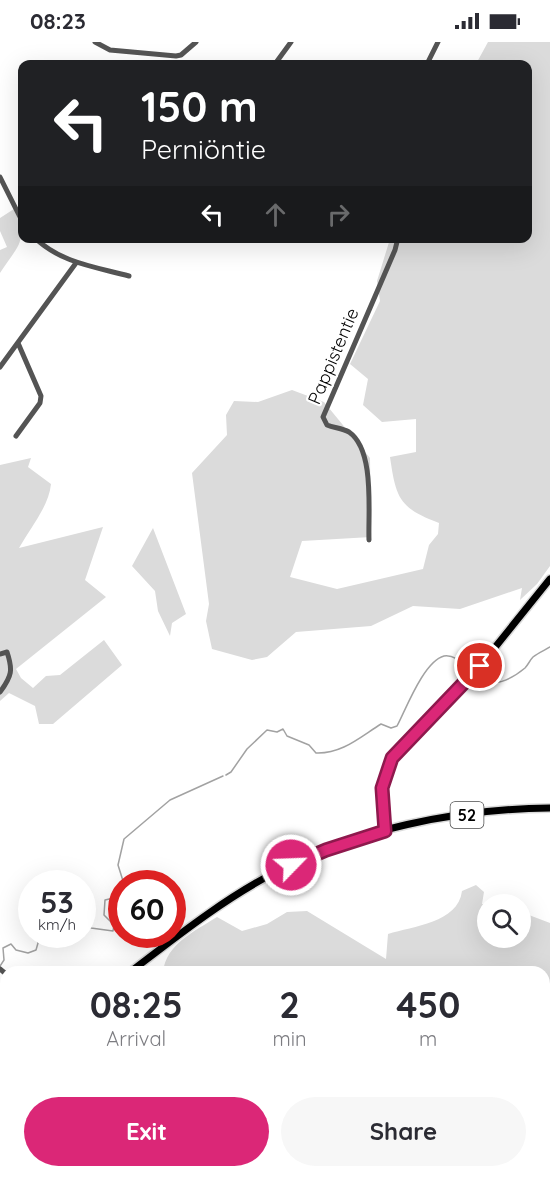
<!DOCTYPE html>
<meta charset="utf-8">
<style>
:root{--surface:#fff;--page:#f7f7f7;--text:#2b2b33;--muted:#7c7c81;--accent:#db2777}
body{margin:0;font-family:Quicksand,sans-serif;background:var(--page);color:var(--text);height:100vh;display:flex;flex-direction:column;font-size:22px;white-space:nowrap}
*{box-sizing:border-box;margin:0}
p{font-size:20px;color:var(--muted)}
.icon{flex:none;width:33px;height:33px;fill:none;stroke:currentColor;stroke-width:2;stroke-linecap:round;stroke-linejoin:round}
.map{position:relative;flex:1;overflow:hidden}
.drawer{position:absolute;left:0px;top:924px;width:550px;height:212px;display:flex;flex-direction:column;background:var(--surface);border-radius:18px 18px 0 0;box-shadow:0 6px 24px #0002}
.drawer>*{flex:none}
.banner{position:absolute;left:18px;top:18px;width:514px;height:183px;border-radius:12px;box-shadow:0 6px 24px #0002;background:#202124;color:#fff;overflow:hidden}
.fabs{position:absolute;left:477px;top:852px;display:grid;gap:12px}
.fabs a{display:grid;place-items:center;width:54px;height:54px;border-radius:50%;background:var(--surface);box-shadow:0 6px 24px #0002;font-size:30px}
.speed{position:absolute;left:18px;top:828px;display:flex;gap:12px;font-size:30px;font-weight:700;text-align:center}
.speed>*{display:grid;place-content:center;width:78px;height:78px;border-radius:50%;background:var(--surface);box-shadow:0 6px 24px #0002;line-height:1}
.speed small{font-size:15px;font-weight:400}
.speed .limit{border:9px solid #d22;background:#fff;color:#111}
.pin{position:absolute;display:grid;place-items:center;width:51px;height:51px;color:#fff;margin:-26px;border:3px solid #fff;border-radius:50%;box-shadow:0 2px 6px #0007}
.me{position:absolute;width:66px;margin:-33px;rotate:66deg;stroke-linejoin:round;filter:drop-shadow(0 0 4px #0008)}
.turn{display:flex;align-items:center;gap:21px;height:126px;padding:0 24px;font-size:27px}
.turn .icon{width:78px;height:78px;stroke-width:2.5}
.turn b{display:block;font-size:42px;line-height:51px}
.lanes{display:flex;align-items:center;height:57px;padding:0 24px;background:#0003;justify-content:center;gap:30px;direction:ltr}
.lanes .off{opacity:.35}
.eta{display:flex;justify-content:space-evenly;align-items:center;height:102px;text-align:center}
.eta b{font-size:36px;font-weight:800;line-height:42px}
.primary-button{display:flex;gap:12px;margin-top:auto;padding:12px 24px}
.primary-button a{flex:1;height:69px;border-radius:36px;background:var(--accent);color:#fff;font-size:24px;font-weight:800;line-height:69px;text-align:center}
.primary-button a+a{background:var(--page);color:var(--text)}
.status{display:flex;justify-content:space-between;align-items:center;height:42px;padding:0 30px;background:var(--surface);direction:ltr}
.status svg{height:16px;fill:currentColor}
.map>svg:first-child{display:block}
.green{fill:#dbdbdb}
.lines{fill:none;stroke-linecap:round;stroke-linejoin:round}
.stream{stroke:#a2a2a2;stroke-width:1.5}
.major-casing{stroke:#dbdbdb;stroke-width:10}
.minor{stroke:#545454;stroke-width:5}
.major{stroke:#000;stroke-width:7}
.route-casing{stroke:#8e194d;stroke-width:15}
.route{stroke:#db2777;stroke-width:10}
.labels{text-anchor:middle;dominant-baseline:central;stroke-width:4.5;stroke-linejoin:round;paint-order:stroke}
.shield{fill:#fff;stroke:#4c4c4c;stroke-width:1.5}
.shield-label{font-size:16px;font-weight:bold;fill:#000}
.street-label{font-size:18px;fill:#000;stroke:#fff}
</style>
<div class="status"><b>08:23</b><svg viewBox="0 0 49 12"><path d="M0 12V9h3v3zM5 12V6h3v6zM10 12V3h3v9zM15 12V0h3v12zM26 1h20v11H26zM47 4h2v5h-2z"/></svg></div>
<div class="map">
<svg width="550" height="1135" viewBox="0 0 550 1135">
<rect width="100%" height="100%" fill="#fff"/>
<path class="green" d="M488,0H550V524L537,542L520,558L522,546L460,567L413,564L371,584L296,590L267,615L252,618L212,607L206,579L209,562L192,431L227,393L226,373L234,359L258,360L292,348L324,360L370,416L371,495L302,499L290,535L337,547L423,527L429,503L438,492L439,481C399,466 396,456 390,415L416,410V377L382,380L363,363L368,337L350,322L380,259L377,239L390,197L528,196V22H476Z
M14,167C29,200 18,203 0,231V208L7,205L0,189V176Z
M31,416L28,425L51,442C49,464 31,485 19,506L103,485L85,538L106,555L16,627L21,636L33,646L46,634L60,633L104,598L122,623L53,682H39L35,664L9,651L0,659V423Z
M153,486L186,572L172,581L170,594L158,569L155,549L132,524Z
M476,843L484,850L482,862L487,863L488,896H520L521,870L550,881V1135H455L457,1132L451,1130H544V930H163C166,902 195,889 217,875L242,889L267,882L287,870L307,869L386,917L388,892C413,884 458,881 462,849Z
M173,1130H346L344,1135H168Z"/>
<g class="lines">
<path class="stream" d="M478,634C491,649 513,636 525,626C528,623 530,618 533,615C538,611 545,608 550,605
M226,733L231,730L247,707L267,688L277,690L283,687L287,694L309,703L316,711C342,712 360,695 381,682L391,686L397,684C406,667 424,619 444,614C453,612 464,621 470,626
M124,842L118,823L124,797L170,758L223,734
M82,879L91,886L113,889L114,883L104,873L105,858L122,854
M0,924L4,918L3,906L11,902L16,908L28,911L36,908L38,901L35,892"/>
<g class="major-casing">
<path id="major" d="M385,789L382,746L392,716L480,624L550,537
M130,930C176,895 221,859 272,832C355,787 457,767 550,766
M0,1025L6,1021"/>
</g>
<path class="minor" d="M95,0L110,8L176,14L181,13L196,0
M275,22L291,0
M427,22L438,0
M0,135L22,179
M35,196C61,221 96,225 129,234
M0,325L76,221
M16,394L40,361L41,354L18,301
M369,498C368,469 375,408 349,390C342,386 334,386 327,383L323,375L395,208L398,196
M0,612L7,610C13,628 12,634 0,650
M0,927L6,932
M110,1130L117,1135"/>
<use href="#major" class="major"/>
</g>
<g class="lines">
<g class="route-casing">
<path id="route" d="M291,823L326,808L385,789L382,746L392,716L480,624"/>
</g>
<use href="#route" class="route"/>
</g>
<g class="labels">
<rect class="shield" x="450.5" y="760" width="33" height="26" rx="4.5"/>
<g class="shield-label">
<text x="467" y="773">52</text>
</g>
<g class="street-label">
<text transform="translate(333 314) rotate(-67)">Pappistentie</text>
</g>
</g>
</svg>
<div class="fabs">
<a><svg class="icon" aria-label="search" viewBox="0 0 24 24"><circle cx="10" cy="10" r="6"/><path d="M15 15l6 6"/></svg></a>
</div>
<div class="speed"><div>53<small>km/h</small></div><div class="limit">60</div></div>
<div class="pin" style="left:480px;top:624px;background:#d93025"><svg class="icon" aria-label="arrive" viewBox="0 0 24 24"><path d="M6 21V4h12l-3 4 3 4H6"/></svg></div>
<svg class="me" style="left:291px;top:823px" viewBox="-20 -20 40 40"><circle r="17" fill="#db2777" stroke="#fff" stroke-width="3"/><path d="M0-11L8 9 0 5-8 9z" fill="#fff"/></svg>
<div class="banner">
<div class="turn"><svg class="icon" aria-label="left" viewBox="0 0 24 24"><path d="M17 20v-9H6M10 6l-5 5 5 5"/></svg><div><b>150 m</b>Perniöntie</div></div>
<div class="lanes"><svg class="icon" aria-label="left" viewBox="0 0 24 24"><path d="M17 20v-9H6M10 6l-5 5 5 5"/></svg><svg class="icon off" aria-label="ahead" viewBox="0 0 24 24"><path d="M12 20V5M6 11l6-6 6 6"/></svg><svg class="icon off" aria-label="right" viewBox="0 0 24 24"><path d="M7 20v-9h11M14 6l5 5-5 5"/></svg></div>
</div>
<section class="drawer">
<div class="eta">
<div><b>08:25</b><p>Arrival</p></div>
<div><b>2</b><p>min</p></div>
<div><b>450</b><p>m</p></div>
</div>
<div class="primary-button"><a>Exit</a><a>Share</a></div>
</section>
</div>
